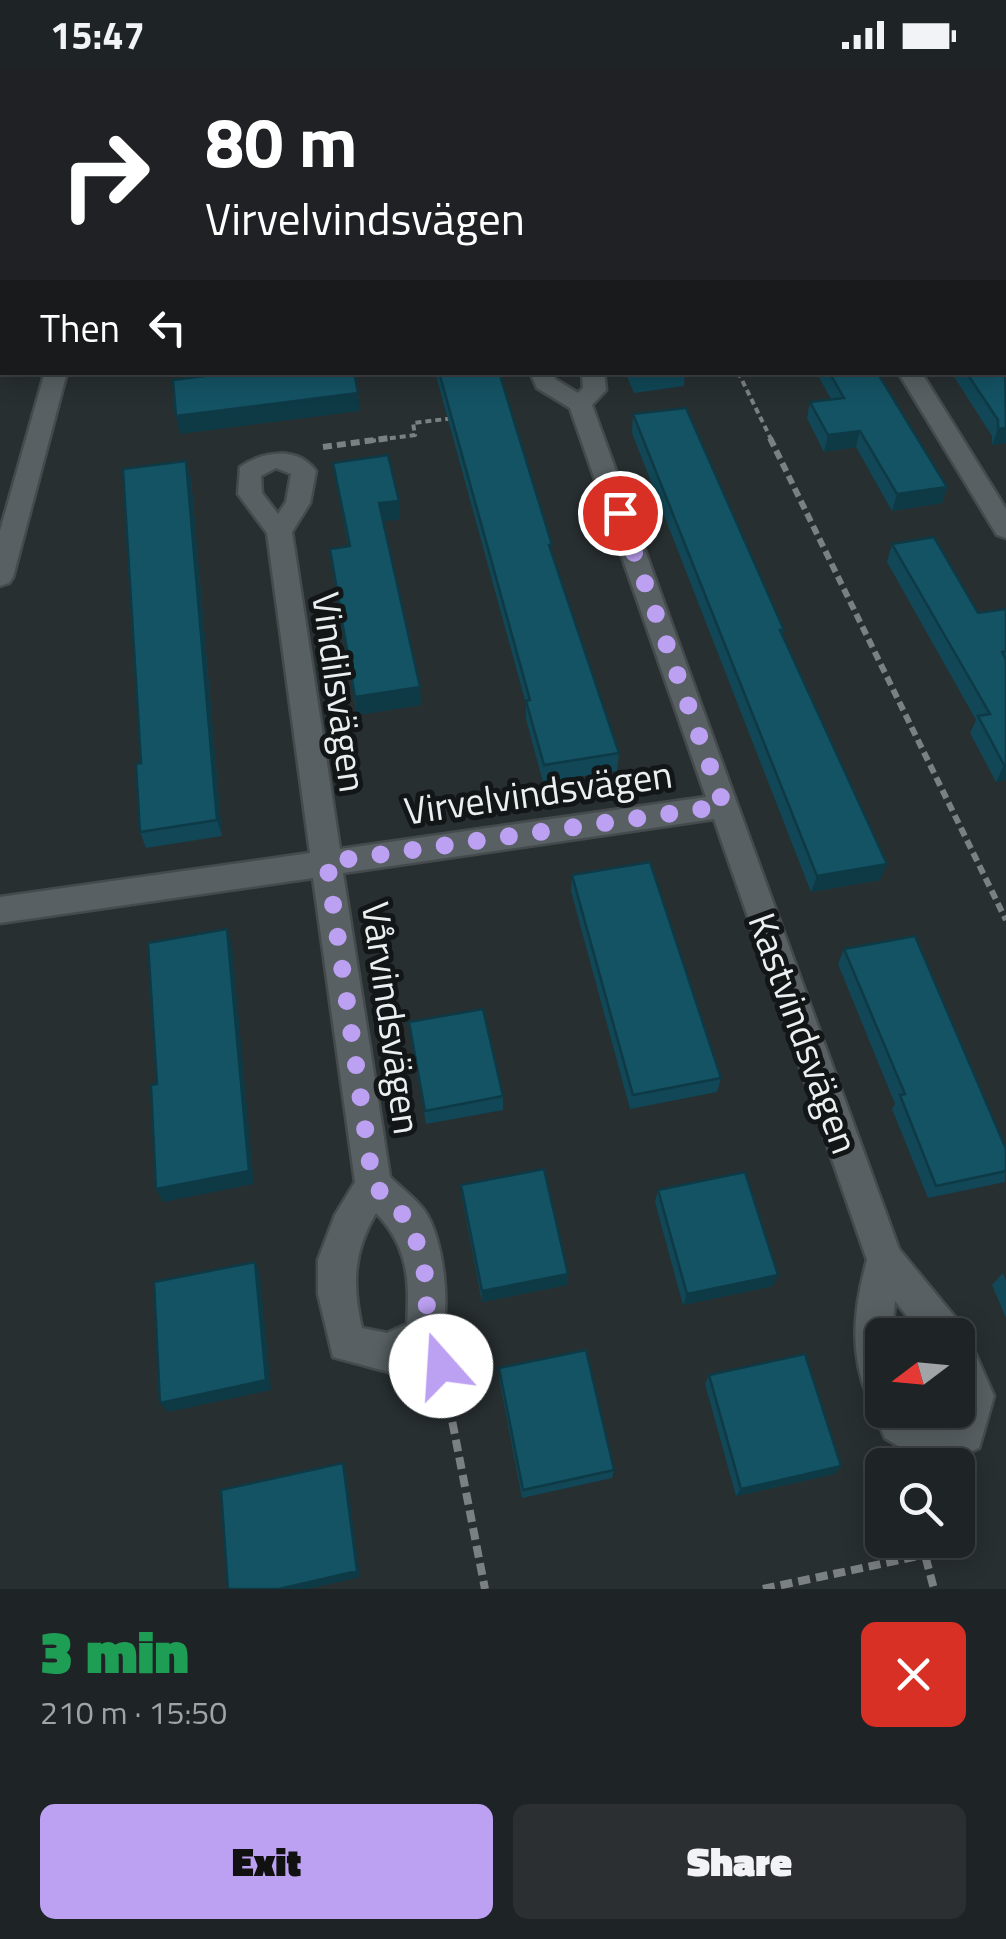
<!DOCTYPE html>
<meta charset="utf-8">
<style>
:root{--surface:#1e2325;--page:#2b2f32;--text:#f1f3f6;--muted:#a1a4a7;--line:#3c4042;--accent:#bca0f2}
body{margin:0;font-family:"Titillium Web",sans-serif;background:var(--page);color:var(--text);height:100vh;display:flex;flex-direction:column;font-size:38px;white-space:nowrap}
*{box-sizing:border-box;margin:0}
p{font-size:32px;color:var(--muted)}
.icon{flex:none;width:55px;height:55px;fill:none;stroke:currentColor;stroke-width:2;stroke-linecap:round;stroke-linejoin:round}
.map{position:relative;height:1519px;overflow:hidden}
.side{display:flex;flex-direction:column;background:var(--surface);flex:1}
.side>*{flex:none}
.hud{position:absolute;left:0px;top:0px;width:1008px;height:305px;box-shadow:0 5px 25px #0003,0 0 0 2px var(--line);background:#202124;color:#fff;overflow:hidden}
.needle{width:65px;rotate:254deg}
.controls{position:absolute;left:865px;top:1248px;display:grid;gap:20px}
.controls a{display:grid;place-items:center;width:110px;height:110px;border-radius:15px;background:var(--surface);box-shadow:0 5px 25px #0003,0 0 0 2px var(--line);font-size:50px}
.pin{position:absolute;display:grid;place-items:center;width:85px;height:85px;color:#fff;margin:-42px;border:5px solid #fff;border-radius:50%;box-shadow:0 2px 10px #0007}
.me{position:absolute;width:110px;margin:-55px;rotate:341deg;stroke-linejoin:round;filter:drop-shadow(0 0 8px #0008)}
.turn{display:flex;align-items:center;gap:35px;height:210px;padding:0 40px;font-size:45px}
.turn .icon{width:130px;height:130px;stroke-width:2.5}
.turn b{display:block;font-size:70px;line-height:85px}
.then{display:flex;align-items:center;height:95px;padding:0 40px;background:#0003;gap:20px;font-size:38px}
.round{display:grid;place-items:center;flex:none;width:105px;height:105px;border-radius:15px;background:var(--page)}
.overview{display:flex;align-items:center;justify-content:space-between;height:170px;padding:0 40px}
h1{font-size:60px;font-weight:800;line-height:75px;color:#1e9e55}
.action{display:flex;gap:20px;margin-top:auto;padding:20px 40px}
.action a{flex:1;height:115px;border-radius:15px;background:var(--accent);color:#111;font-size:40px;font-weight:800;line-height:115px;text-align:center}
.action a+a{background:var(--page);color:var(--text)}
.status{display:flex;justify-content:space-between;align-items:center;height:70px;padding:0 50px;background:var(--surface);direction:ltr}
.status svg{height:28px;fill:currentColor}
.map>svg:first-child{display:block}
.lines{fill:none;stroke-linecap:round;stroke-linejoin:round}
.street-casing{stroke:#454b4d;stroke-width:5}
.secondary-casing{stroke:#454b4d;stroke-width:5}
.path-far2{stroke:#7b8183;stroke-width:4;stroke-dasharray:6 4;stroke-linecap:butt}
.path-far1{stroke:#7b8183;stroke-width:6;stroke-dasharray:9 5;stroke-linecap:butt}
.path{stroke:#7b8183;stroke-width:8;stroke-dasharray:12 6;stroke-linecap:butt}
.street{fill:#586063;fill-rule:evenodd}
.secondary{fill:#4e7a86;fill-rule:evenodd}
.wall{fill:#114756}
.shaded-wall{fill:#0e3a46}
.building{fill:#145364;stroke:#0e3a46;stroke-width:2.5}
.route{stroke:#bca0f2;stroke-width:18;stroke-dasharray:0 32.4}
.labels{text-anchor:middle;dominant-baseline:central;stroke-width:10;stroke-linejoin:round;paint-order:stroke}
.street-label{font-size:38px;fill:#eaeff0;stroke:#131617}
</style>
<div class="status"><b>15:47</b><svg viewBox="0 0 49 12"><path d="M0 12V9h3v3zM5 12V6h3v6zM10 12V3h3v9zM15 12V0h3v12zM26 1h20v11H26zM47 4h2v5h-2z"/></svg></div>
<div class="map">
<svg width="1006" height="1519" viewBox="0 0 1006 1519">
<rect width="100%" height="100%" fill="#282f31"/>
<g class="lines">
<g class="street-casing">
<path id="street" d="M501,0H521L522,2H503Z
M1005,157H1006V170H1005Z
M45,302H67L13,507L9,513L0,516V461Z
M530,302H553L555,309L578,323L583,318L582,302H604L606,320L592,335L899,1179L959,1252L965,1265L962,1272L972,1276L994,1326L979,1378L940,1395H930L885,1368L873,1340L877,1331L868,1328C849,1281 854,1238 867,1190L714,749L343,803L390,1107C400,1117 415,1128 424,1140C445,1169 452,1246 438,1278L389,1302L333,1287L318,1224V1190L335,1145L355,1112L313,808L0,853V827L310,783L267,463L238,424L240,397C264,381 297,376 316,401L310,433L292,462L340,779L706,727L570,338L537,318ZM276,398L291,404L286,432L278,444L262,423L261,406ZM376,1143C408,1176 410,1210 407,1254L387,1263L362,1258C352,1214 353,1182 376,1143ZM895,1231L922,1265H958V1340H951L948,1351L938,1356L913,1340H882V1265H892Z
M898,302H921L1006,439V468L997,465Z"/>
</g>
<g class="secondary-casing">
<path id="secondary" d="M0,126H2V138H0Z
M1005,180H1006V193H1005Z"/>
</g>
<path class="path-far2" d="M0,255L2,249
M738,302L772,371
M370,371L415,365L413,353L455,348"/>
<path class="path-far1" d="M770,368L1006,850
M323,377L389,368"/>
<path class="path" d="M442,1299L485,1519
M921,1470L934,1519
M763,1519L923,1485"/>
<use href="#street" class="street"/>
<use href="#secondary" class="secondary"/>
</g>
<path class="wall" d="M603,0H662L664,2H605Z
M1006,294V373L992,375V366L951,302H1005Z
M435,302H499L552,484L619,683L617,701L543,712L526,649V634Z
M625,302H685L684,316L634,323Z
M816,302H877L947,417L942,433L892,441L856,377L824,382L807,348L810,332L831,329Z
M633,344L784,560L782,566L880,810L811,822L632,363Z
M186,391L191,409L222,766L146,778L140,762L141,693Z
M333,393L400,449L383,451L420,617L421,635L357,645L330,479L348,476Z
M892,474L978,543L1006,539V710L996,712L970,663L976,650L887,492Z
M572,805L721,1008L717,1022L630,1039L571,821Z
M844,879L1006,1079L1005,1112L928,1128L892,1039L895,1034L838,894Z
M409,952L503,1026V1040L426,1054Z
M461,1115L568,1204L567,1215L482,1232L462,1128Z
M658,1120L773,1216L683,1235L655,1132Z
M1003,1203L1006,1211V1248L992,1215Z
M499,1298L614,1400L612,1408L522,1428L499,1308Z
M709,1305L841,1396L834,1404L736,1426L705,1314Z"/>
<path class="shaded-wall" d="M358,323L360,341L180,364L176,346Z
M1006,358V373L992,375L998,359Z
M860,361L856,377L824,382L828,365Z
M186,391L191,409L222,766L217,750Z
M947,417L942,433L892,441L897,424Z
M399,431L400,449L380,452L379,433Z
M420,617L421,635L357,645L355,627Z
M1006,694V710L996,712L1004,695Z
M887,794L880,810L811,822L817,806Z
M227,859L232,875L254,1114L163,1132L156,1119Z
M255,1192L260,1204L271,1320L168,1342L160,1333Z
M568,1204L567,1215L482,1232V1221Z
M778,1205L773,1216L683,1235L687,1224Z
M343,1393L346,1401L360,1507L308,1519H279Z
M841,1396L834,1404L736,1426L741,1419Z"/>
<path class="building" d="M619,0H662L664,2H621Z
M877,0H1006V36L1005,2H875Z
M1005,292L1006,358L998,359V350L966,302H1005Z
M236,302H354L358,323L176,346L173,310Z
M439,302H499L552,475H549L619,683L544,695L526,631L530,630Z
M829,302H877L947,417L897,424L860,361L828,365L810,332L844,328Z
M686,338L784,560H780L887,794L817,806L633,344Z
M388,385L399,431L379,433L420,617L355,627L330,479L350,476L333,393Z
M186,391L217,750L140,762L136,694L141,693L123,399Z
M934,467L978,543L1006,539V581L1002,582L1006,590V694L1004,695L978,646L990,644L892,474Z
M650,792L721,1008L633,1025L572,805Z
M227,859L249,1101L156,1119L151,1015L157,1014L148,873Z
M915,866L1006,1079V1101L936,1116L900,1025L905,1024L844,879Z
M483,939L503,1026L425,1041L409,952Z
M544,1099L568,1204L482,1221L461,1115Z
M745,1102L778,1205L687,1224L658,1120Z
M255,1192L266,1310L160,1333L154,1212Z
M586,1280L614,1400L523,1420L499,1298Z
M805,1284L841,1396L741,1419L709,1305Z
M343,1393L357,1501L279,1519H228L221,1420Z"/>
<g class="lines">
<path class="route" d="M441,1296L425,1265L428,1216L412,1154L373,1114L327,792L724,736L620,443"/>
</g>
<g class="labels">
<g class="street-label">
<text transform="translate(340 622) rotate(82)">Vindilsvägen</text>
<text transform="translate(538 722) rotate(-8)">Virvelvindsvägen</text>
<text transform="translate(392 948) rotate(82)">Vårvindsvägen</text>
<text transform="translate(804 963) rotate(70)">Kastvindsvägen</text>
</g>
</g>
</svg>
<div class="controls">
<a><svg class="needle" viewBox="-14 -14 28 28"><path d="M0-13l5 13h-10z" fill="#e53935"/><path d="M0 13l5-13h-10z" fill="#a1a4a7"/></svg></a>
<a><svg class="icon" aria-label="search" viewBox="0 0 24 24"><circle cx="10" cy="10" r="6"/><path d="M15 15l6 6"/></svg></a>
</div>
<div class="pin" style="left:620px;top:443px;background:#d93025"><svg class="icon" aria-label="arrive" viewBox="0 0 24 24"><path d="M6 21V4h12l-3 4 3 4H6"/></svg></div>
<svg class="me" style="left:441px;top:1296px" viewBox="-20 -20 40 40"><circle r="19" fill="#fff"/><path d="M0-13L10 11 0 6-10 11z" fill="#bca0f2"/></svg>
<div class="hud">
<div class="turn"><svg class="icon" aria-label="right" viewBox="0 0 24 24"><path d="M7 20v-9h11M14 6l5 5-5 5"/></svg><div><b>80 m</b>Virvelvindsvägen</div></div>
<div class="then">Then<svg class="icon" aria-label="left" viewBox="0 0 24 24"><path d="M17 20v-9H6M10 6l-5 5 5 5"/></svg></div>
</div>
</div>
<section class="side">
<div class="overview"><div><h1>3 min</h1><p>210 m · 15:50</p></div><a class="round" style="background:#d93025;color:#fff"><svg class="icon" aria-label="close" viewBox="0 0 24 24"><path d="M6 6l12 12M18 6L6 18"/></svg></a></div>
<div class="action"><a>Exit</a><a>Share</a></div>
</section>
